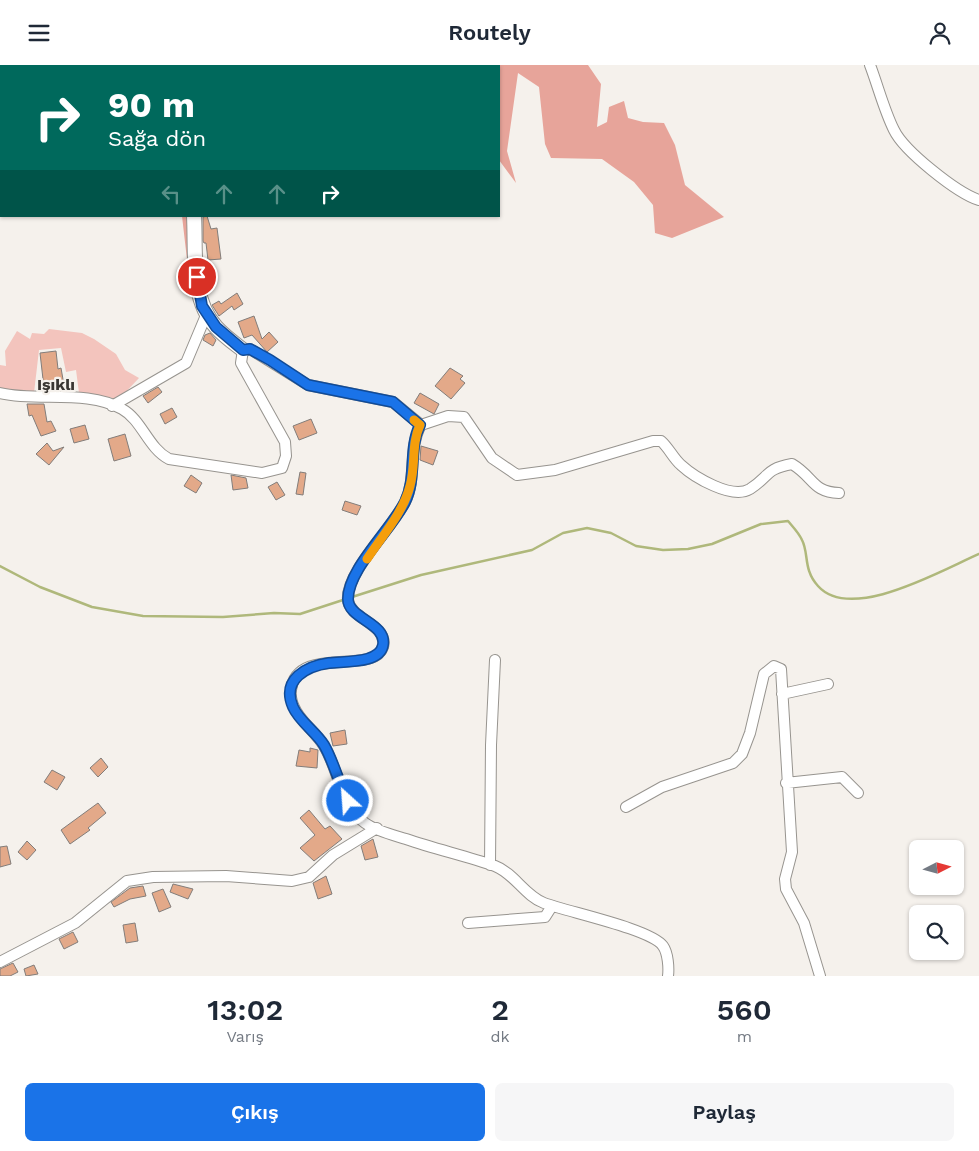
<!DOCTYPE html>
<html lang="tr">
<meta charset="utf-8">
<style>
:root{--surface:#fff;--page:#f6f6f7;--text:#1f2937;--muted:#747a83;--accent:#1a73e8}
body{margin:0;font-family:"Work Sans",sans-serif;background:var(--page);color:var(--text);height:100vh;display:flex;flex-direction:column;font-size:19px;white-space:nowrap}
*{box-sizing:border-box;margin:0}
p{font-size:16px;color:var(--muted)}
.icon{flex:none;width:28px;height:28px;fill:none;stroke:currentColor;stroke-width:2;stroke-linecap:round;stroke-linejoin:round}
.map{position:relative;height:911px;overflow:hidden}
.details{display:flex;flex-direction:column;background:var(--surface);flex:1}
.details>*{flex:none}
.banner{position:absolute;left:0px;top:0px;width:500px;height:152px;box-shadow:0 1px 4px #0004;background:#00695c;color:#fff;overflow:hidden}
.needle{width:32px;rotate:84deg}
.buttons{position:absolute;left:909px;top:775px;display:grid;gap:10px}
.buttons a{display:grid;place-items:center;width:55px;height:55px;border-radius:8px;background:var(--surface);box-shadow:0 1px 4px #0004;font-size:25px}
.pin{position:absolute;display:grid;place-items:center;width:42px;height:42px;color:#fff;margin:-21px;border:2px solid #fff;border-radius:50%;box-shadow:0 1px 5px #0007}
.me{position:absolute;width:55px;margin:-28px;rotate:334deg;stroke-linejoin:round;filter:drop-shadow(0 0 4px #0008)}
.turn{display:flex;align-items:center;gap:18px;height:105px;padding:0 25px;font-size:22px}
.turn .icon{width:65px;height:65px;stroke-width:2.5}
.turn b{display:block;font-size:35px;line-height:42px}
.lanes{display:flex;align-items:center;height:48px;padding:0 25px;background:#0003;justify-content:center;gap:25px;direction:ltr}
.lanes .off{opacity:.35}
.eta{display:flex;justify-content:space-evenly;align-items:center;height:85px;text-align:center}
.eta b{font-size:30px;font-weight:600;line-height:35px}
.cta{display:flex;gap:10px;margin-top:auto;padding:10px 25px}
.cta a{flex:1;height:58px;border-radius:8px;background:var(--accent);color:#fff;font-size:20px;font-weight:600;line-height:58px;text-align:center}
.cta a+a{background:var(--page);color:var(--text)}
header{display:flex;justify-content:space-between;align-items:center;height:65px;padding:0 25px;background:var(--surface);font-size:22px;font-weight:600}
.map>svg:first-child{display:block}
.green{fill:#f3c4bd}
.forest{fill:#e7a49a}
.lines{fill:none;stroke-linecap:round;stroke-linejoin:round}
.stream{stroke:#afb87b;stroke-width:2.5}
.building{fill:#e3a989;stroke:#827d7a}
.street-casing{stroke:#97948f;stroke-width:12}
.secondary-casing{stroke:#97948f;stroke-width:16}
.street{stroke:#fff;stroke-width:10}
.secondary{stroke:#fff;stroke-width:14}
.route-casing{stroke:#114b97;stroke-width:12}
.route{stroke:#1a73e8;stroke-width:9}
.slow{stroke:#f59e0b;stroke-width:9}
.labels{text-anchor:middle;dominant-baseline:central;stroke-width:4.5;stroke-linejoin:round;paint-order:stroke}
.quarter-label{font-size:16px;font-weight:bold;fill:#393632;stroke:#f5f1ec}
</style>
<header><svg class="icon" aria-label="menu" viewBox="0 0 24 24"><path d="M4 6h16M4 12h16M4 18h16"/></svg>Routely<svg class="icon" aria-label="person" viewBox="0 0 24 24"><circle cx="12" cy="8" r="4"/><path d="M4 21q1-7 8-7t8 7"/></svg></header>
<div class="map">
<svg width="979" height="911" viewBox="0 0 979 911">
<rect width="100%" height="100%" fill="#f5f1ec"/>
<path class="green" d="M49,264L82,268L94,274L116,289L125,305L139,313L119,334L79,328L76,305L66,307L61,283L39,285L34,328L0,323V300L6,301L5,286L17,266L30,274L32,268L44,269Z"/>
<path class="forest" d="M259,0H340L260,1Z
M375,0H588L601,19L597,62L607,57L609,42L624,36L628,53L643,57L664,58L675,80L685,120L724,152L672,173L655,168L653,140L634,117L602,94L551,93L545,79L539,22L518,8L507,86L516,118L499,95V1Z
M182,151H197V213L189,212Z"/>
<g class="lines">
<path class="stream" d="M0,501L40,522L92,542L143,551L223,552L274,548L300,549L346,534
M352,532L421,510L532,485L563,468L587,463L611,468L636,481L663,485L688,484L712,479L761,459L788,456C793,462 799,468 802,475C809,488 803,505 818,521C851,558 942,505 979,489"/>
</g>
<path class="building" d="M207,151L211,164L217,163L221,194L208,195L206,178H204L203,176V152Z
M237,228L243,239L234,245L232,241L219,251L212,240L219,236L221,239Z
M254,251L262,274L269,267L278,277L267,287L252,270L244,273L238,257Z
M210,268L216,275L213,281L203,275L205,270Z
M56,286L58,304L61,303L64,320L44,323L40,288Z
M450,303L463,311L460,314L465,318L451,334L435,321Z
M158,322L162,327L148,338L143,331Z
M420,328L439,339L434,349L414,338Z
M27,339H44L47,357L51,356L56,366L41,371L32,350L29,351Z
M172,343L177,352L165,359L160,349Z
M311,354L317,368L299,375L293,361Z
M85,360L89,374L74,378L70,364Z
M125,369L131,391L114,396L108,374Z
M47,378L53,386L64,382L49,400L36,389Z
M421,381L438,386L433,400L420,395Z
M300,407L306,408L303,430L296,429Z
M191,410L202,418L196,428L184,421Z
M231,410L246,413L248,423L233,425Z
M277,417L285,430L276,435L268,422Z
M345,436L361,441L357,450L342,445Z
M345,665L347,679L333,681L330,668Z
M310,683L318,685L317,703L296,701L299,685L310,687Z
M101,693L108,702L98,712L90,703Z
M52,705L65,712L57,725L44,717Z
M98,738L106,748L88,763L90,765L70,779L61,765Z
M309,745L325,764L330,761L342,774L314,796L300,783L315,770L300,753Z
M373,774L378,792L365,795L361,781Z
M27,776L36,785L27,795L18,787Z
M7,781L11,799L0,802V782Z
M326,811L332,829L318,834L313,818Z
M173,819L193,824L188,834L170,827Z
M143,821L146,831L130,834L114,842L111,837L130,823Z
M163,824L171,842L159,847L152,828Z
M135,858L138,876L126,878L123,860Z
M73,867L78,877L64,884L59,874Z
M13,898L18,907L10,911H0V904Z
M34,900L38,909L26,911L24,904Z"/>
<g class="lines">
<g class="street-casing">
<path id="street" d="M870,0C878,21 884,45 894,65C904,86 957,128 979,135
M0,328C38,337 87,324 122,344C142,355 148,383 169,394L262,408L282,403L286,391L285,377L241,298L243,285L250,284L308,320L393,337L421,360
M112,341L186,298L207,248
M782,629L828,619
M786,718L842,712L858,728
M626,742L662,722L733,698L742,689L750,668L764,609L774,601L781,604L792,787L785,814L786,824L804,858L820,911
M490,800L491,680L495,595
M468,858L545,852L552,841
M0,897L75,858L127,816L153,812L226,811L292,816L309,812L333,790L377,763
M668,911C669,903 668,888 663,881C651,864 568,847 544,838C525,831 514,808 495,801C466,791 435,784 406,774C393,770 376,766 365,758C340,740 339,705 324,681C314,664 288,648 291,625C297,579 374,611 383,582C389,560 350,554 348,535C345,508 393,462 405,437C417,413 408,383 421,360L448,351L464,352L492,393L517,410L555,405L653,376H661C669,383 673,393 681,400C694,412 732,435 750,424C770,411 765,404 792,399C814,412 812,427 839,428"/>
</g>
<g class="secondary-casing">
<path id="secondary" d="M148,0L149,1
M194,151C196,187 190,234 216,262C224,271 234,278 243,285"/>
</g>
<use href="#street" class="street"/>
<use href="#secondary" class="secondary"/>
</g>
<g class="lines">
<g class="route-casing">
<path id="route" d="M197,212L202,241L216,262L243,285L250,284L270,295L308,320L393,337L420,360C408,384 417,413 405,437C391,465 348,504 348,534C348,554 387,558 383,580C380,599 344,596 329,598C307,601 281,614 293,642C299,656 316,667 324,680C333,695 339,719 348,736"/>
</g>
<use href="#route" class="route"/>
<path class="slow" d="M367,494C382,471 403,448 410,421C416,400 411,379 420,360L414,355"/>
</g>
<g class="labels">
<g class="quarter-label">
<text x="56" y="319">Işıklı</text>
</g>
</g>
</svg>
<div class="buttons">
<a><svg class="needle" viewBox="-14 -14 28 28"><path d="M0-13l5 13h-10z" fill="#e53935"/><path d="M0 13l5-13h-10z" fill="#747a83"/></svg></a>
<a><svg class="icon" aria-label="search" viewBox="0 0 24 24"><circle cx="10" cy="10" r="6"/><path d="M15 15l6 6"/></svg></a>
</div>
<div class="pin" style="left:197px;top:212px;background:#d93025"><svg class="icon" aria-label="arrive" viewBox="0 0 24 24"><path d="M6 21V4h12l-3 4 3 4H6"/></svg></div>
<svg class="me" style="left:348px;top:736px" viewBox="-20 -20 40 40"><circle r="17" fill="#1a73e8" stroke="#fff" stroke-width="3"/><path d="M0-11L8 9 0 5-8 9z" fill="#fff"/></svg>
<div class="banner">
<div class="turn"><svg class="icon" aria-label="right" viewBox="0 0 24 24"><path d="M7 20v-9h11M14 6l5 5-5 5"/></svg><div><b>90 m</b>Sağa dön</div></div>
<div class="lanes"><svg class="icon off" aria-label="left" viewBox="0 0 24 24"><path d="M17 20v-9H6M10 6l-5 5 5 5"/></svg><svg class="icon off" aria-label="ahead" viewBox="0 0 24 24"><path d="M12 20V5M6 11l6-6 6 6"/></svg><svg class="icon off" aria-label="ahead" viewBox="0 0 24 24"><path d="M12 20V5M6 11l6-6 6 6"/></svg><svg class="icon" aria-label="right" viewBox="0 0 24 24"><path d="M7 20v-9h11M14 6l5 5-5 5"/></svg></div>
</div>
</div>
<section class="details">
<div class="eta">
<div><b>13:02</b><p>Varış</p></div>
<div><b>2</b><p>dk</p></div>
<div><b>560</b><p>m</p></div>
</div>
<div class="cta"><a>Çıkış</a><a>Paylaş</a></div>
</section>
